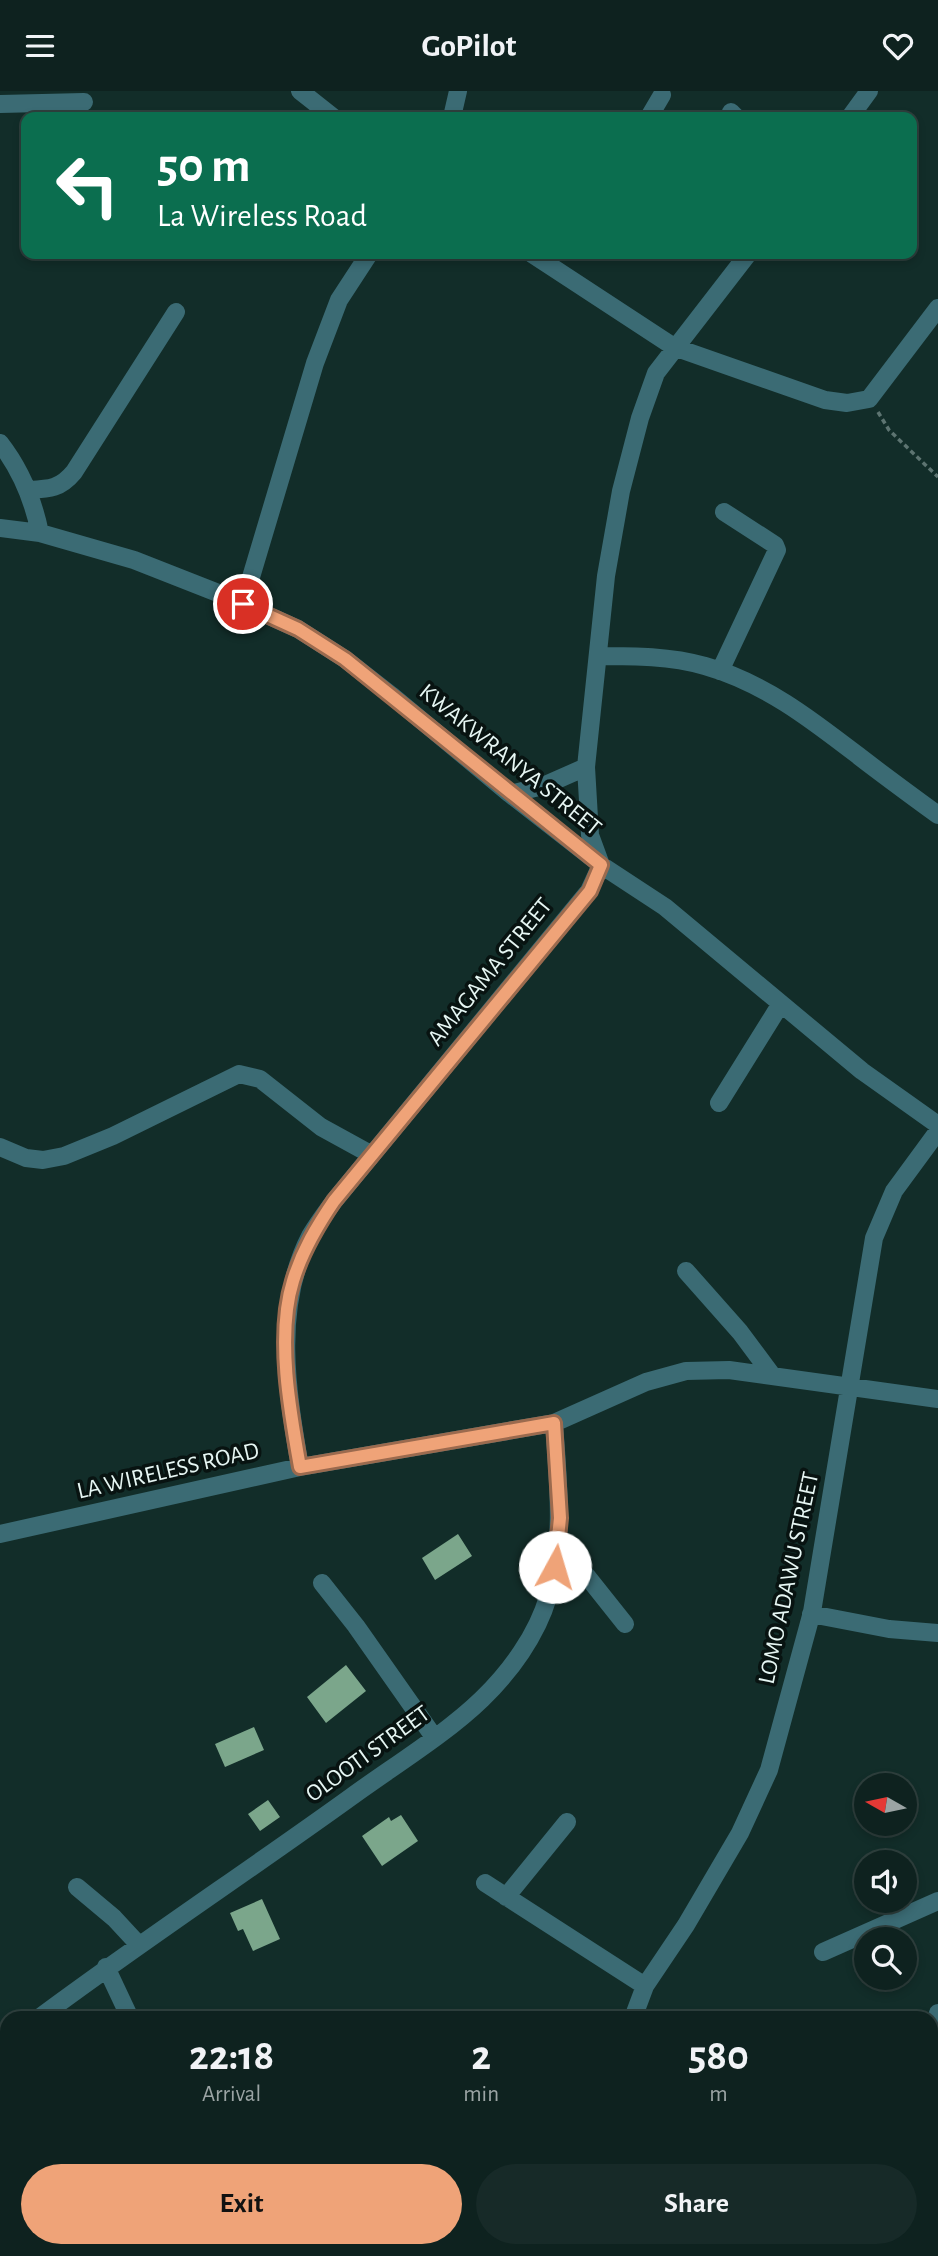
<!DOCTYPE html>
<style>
:root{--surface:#0e221f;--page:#172a28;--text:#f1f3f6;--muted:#9ba4a4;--line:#2e3f3d;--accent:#efa378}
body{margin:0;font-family:"Alegreya Sans",sans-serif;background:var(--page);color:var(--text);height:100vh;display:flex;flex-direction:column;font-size:26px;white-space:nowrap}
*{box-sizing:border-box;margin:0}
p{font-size:23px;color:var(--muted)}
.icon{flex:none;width:38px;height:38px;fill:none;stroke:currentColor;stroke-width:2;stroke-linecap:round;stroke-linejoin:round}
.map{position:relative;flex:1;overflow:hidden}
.panel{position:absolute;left:0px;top:1920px;width:938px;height:247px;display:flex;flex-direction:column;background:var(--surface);border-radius:21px 21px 0 0;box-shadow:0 4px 10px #0003,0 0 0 2px var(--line)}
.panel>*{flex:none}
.top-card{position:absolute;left:21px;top:21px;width:896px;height:147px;border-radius:14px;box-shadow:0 4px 10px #0003,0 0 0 2px var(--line);background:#0b6e4f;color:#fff;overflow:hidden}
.needle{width:46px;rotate:279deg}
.buttons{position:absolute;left:854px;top:1682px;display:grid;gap:14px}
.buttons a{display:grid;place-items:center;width:63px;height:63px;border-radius:50%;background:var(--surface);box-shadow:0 4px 10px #0003,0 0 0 2px var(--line);font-size:35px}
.pin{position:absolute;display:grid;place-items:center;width:60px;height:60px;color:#fff;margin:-30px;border:4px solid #fff;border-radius:50%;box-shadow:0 2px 7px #0007}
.me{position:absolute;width:77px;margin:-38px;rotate:6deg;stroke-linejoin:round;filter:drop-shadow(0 0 5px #0008)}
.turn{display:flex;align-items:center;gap:24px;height:147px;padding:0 21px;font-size:32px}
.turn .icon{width:91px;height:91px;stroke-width:2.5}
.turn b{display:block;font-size:49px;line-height:60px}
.eta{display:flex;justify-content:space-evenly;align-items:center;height:119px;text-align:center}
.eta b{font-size:42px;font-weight:600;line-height:49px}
.cta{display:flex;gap:14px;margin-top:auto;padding:14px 21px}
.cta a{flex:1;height:80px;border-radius:42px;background:var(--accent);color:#111;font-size:28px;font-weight:600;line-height:80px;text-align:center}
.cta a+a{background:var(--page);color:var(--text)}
header{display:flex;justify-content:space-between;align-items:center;height:91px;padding:0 21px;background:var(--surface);font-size:32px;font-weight:600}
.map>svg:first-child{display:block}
.green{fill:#31431f}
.building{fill:#7ba68b}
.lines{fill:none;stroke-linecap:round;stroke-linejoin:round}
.path{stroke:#5d7471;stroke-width:3.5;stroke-dasharray:5 3.5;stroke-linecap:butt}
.minor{stroke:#3b6b74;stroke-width:18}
.route-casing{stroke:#9b6a4e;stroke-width:18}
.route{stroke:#efa378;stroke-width:12}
.labels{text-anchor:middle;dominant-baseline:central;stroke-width:7;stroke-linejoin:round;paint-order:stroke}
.street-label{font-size:24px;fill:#e6f6f3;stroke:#081311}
</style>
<header><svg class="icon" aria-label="menu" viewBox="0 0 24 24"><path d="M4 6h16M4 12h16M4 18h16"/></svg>GoPilot<svg class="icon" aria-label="heart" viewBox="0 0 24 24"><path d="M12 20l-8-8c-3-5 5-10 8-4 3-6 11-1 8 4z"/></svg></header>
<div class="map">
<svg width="938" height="2165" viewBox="0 0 938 2165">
<rect width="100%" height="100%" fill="#122d29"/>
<path class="green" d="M931,2099L938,2101V2165H887L890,2160H931Z"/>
<path class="building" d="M458,1443L472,1465L435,1489L422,1467Z
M346,1574L366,1600L326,1632L307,1606Z
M254,1636L264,1659L225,1676L215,1653Z
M268,1709L280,1726L260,1740L248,1723Z
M401,1724L418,1750L382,1775L362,1745L389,1726L391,1730Z
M262,1808L280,1848L253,1860L243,1838L238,1840L230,1822Z"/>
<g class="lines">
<path class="path" d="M878,321L889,339L938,386"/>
<path class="minor" d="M300,0L333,26
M0,13L84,11
M731,21L736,26
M452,26L458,0
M649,26L662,4
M850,26L869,0
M532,163L674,256L825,309L847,312L869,308L938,217
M0,352C21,379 33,408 40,442
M28,399C49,398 60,398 74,381L176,221
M0,437L40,442L134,469L218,502L298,538L345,568L391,604L510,703L601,774L665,816L862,980L938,1034
M243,513L315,272L339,209L369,163
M599,565C634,565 670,565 705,575C765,592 812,629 860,666C886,686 912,705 938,724
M720,580L777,459L775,454L724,421
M510,703L543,695L586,676
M719,1012L780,914
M0,1056L26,1067L43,1069L64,1065L113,1045L239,983L260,988L321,1036L372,1064
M686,1180L740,1241L772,1284
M300,1376C287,1300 273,1217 310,1145C317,1133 326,1121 334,1110L589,800L601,774L590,744L586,676L606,485L621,400L640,327L656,282L748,163
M0,1443L300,1376L554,1332L646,1291L686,1280L729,1279L938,1308
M555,1476L586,1484L625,1533
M322,1492L356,1535L434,1646
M811,1523L889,1538L938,1542
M485,1792L645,1895
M77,1796L114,1827L139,1854
M506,1806L567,1731
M823,1861L938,1810
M106,1876L130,1927
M39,1927C141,1851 247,1781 351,1706C392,1676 446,1643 482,1608C510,1581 537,1544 548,1506C565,1449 558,1390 554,1332
M633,1927L645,1895L686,1834L740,1742L769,1679L812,1521L874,1147L894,1100L938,1040
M0,1957L7,1950
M931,1959L938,1922
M256,2160L259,2165
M391,2160L405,2165
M326,2165L333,2160
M575,2165L576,2160"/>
</g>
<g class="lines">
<g class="route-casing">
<path id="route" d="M243,513L298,538L345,568L601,774L590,800L334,1110C317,1135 302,1160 293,1190C276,1244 290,1321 300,1376L554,1332L560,1427L555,1476"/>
</g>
<use href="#route" class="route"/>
</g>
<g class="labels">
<g class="street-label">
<text transform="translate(510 669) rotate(39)">KWAKWRANYA STREET</text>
<text transform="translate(490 881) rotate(-51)">AMAGAMA STREET</text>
<text transform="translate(168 1380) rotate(-13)">LA WIRELESS ROAD</text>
<text transform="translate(789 1487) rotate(-78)">LOMO ADAWU STREET</text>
<text transform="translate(368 1663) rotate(-36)">OLOOTI STREET</text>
</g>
</g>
</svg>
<div class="buttons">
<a><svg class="needle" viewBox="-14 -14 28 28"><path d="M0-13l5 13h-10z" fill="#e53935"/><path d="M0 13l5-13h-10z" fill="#9ba4a4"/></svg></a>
<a><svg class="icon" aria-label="sound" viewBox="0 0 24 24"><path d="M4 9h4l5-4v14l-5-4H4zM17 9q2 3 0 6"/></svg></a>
<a><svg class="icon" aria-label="search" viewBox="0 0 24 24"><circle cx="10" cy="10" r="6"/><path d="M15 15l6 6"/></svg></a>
</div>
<div class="pin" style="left:243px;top:513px;background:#d93025"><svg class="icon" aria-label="arrive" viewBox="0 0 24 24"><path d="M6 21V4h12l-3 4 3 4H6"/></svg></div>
<svg class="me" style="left:555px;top:1476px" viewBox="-20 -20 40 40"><circle r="19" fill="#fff"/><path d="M0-13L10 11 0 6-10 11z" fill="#efa378"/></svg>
<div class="top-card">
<div class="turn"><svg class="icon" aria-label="left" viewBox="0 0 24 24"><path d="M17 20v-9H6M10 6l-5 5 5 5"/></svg><div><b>50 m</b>La Wireless Road</div></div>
</div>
<section class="panel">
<div class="eta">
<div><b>22:18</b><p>Arrival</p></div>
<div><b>2</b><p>min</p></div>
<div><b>580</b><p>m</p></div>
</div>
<div class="cta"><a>Exit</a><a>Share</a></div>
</section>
</div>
